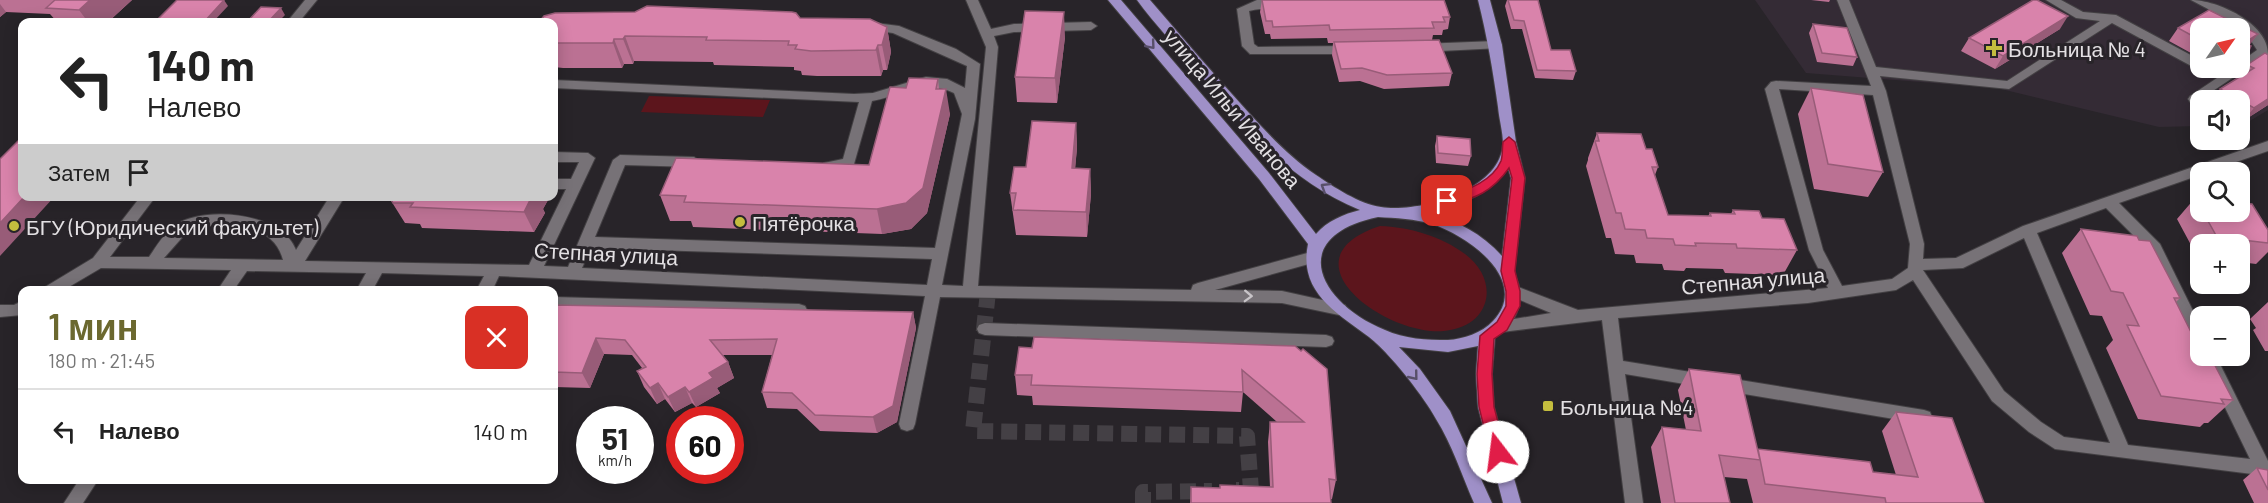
<!DOCTYPE html>
<html lang="ru">
<meta charset="utf-8">
<style>
:root{--surface:#fff;--page:#f6f6f6;--text:#222;--muted:#767676;--line:#e0e0e0;--accent:#6b682f}
body{margin:0;font-family:Barlow,sans-serif;background:var(--page);color:var(--text);height:100vh;display:flex;flex-direction:column;font-size:22px;white-space:nowrap}
*{box-sizing:border-box;margin:0}
p{font-size:20px;color:var(--muted)}
.icon{flex:none;width:33px;height:33px;fill:none;stroke:currentColor;stroke-width:2;stroke-linecap:round;stroke-linejoin:round}
.map{position:relative;flex:1;overflow:hidden}
.details{position:absolute;left:18px;top:286px;width:540px;height:198px;display:flex;flex-direction:column;background:var(--surface);border-radius:12px;box-shadow:0 3px 15px #0003}
.details>*{flex:none}
.hud{position:absolute;left:18px;top:18px;width:540px;height:183px;border-radius:12px;box-shadow:0 3px 15px #0003;background:#fff;color:var(--text);overflow:hidden}
.needle{width:39px;rotate:56deg}
.controls{position:absolute;left:2190px;top:18px;display:grid;gap:12px}
.controls a{display:grid;place-items:center;width:60px;height:60px;border-radius:12px;background:var(--surface);box-shadow:0 3px 15px #0003;font-size:30px}
.speed{position:absolute;left:576px;top:406px;display:flex;gap:12px;font-size:30px;font-weight:700;text-align:center}
.speed>*{display:grid;place-content:center;width:78px;height:78px;border-radius:50%;background:var(--surface);box-shadow:0 3px 15px #0003;line-height:1}
.speed small{font-size:15px;font-weight:400}
.speed .limit{border:9px solid #d22;background:#fff;color:#111}
.pin{position:absolute;display:grid;place-items:center;width:51px;height:51px;color:#fff;margin:-26px;border-radius:12px;box-shadow:0 3px 9px #0006}
.me{position:absolute;width:66px;margin:-33px;rotate:345deg;stroke-linejoin:round;filter:drop-shadow(0 0 4px #0008)}
.turn{display:flex;align-items:center;gap:21px;height:126px;padding:0 30px;font-size:27px}
.turn .icon{width:78px;height:78px;stroke-width:2.5}
.turn b{display:block;font-size:42px;line-height:51px}
.then{display:flex;align-items:center;height:57px;padding:0 30px;background:#0003;gap:12px;font-size:22px}
.round{display:grid;place-items:center;flex:none;width:63px;height:63px;border-radius:12px;background:var(--page)}
.headline{display:flex;align-items:center;justify-content:space-between;height:102px;padding:0 30px}
h1{font-size:36px;font-weight:600;line-height:45px;color:var(--accent)}
ul{padding:0;list-style:none}
li{display:flex;align-items:center;gap:18px;height:84px;padding:0 30px;border-top:2px solid var(--line)}
li div{flex:1}
li b{display:block;font-size:22px}
li em{font-style:normal}
.map>svg:first-child{display:block}
.built{fill:#342b35;fill-rule:evenodd}
.green{fill:#5c151c}
.lines{fill:none;stroke-linecap:round;stroke-linejoin:round}
.minor-tunnel{stroke:#444045;stroke-width:16;stroke-dasharray:16 8;stroke-linecap:butt}
.minor-casing{stroke:#434043;stroke-width:2}
.major-casing{stroke:#434043;stroke-width:2}
.minor{fill:#777277;fill-rule:evenodd}
.major{fill:#9f90c8;fill-rule:evenodd}
.wall{fill:#bb7193}
.shaded-wall{fill:#985c78}
.building{fill:#d983ab;stroke:#985c78;stroke-width:1.5}
.oneway{stroke:#584f69}
.oneway2{stroke:#c8c4c8}
.route{fill:#e11d48;stroke:#92132f;stroke-width:1.5}
.poi-dot{fill:#c4bd3e;stroke:#282429;stroke-width:2}
.labels{text-anchor:middle;dominant-baseline:central;stroke-width:6;stroke-linejoin:round;paint-order:stroke}
.poi-label{font-size:21px;fill:#e3e0e3;stroke:#282429;text-anchor:start}
.street-label{font-size:21px;fill:#e3e0e3;stroke:#282429}
</style>
<div class="map">
<svg width="2268" height="503" viewBox="0 0 2268 503">
<rect width="100%" height="100%" fill="#282429"/>
<path class="built" d="M1755,0H2268V110L2248,122L2240,124V100H2200V126L2159,127L1997,88L1806,73ZM2200,28H2240V68H2200Z"/>
<path class="green" d="M649,96L770,100L763,117L641,112Z
M1380,226C1409,227 1441,236 1465,254C1501,281 1491,327 1444,331C1385,336 1280,259 1380,226Z"/>
<g class="lines">
<path class="minor-tunnel" d="M988,292L973,431L1247,436L1251,490H1236
M1143,503V492L1212,491"/>
<g class="minor-casing">
<path id="minor" d="M305,0H317L299,22H287Z
M966,0H978L991,29L1014,24L1091,22L1097,26L1091,30L1014,32L994,36L998,47L978,286L1191,290L1193,285L1198,283L1311,252L1316,254L1319,258L1316,262L1215,290L1282,291L1345,305L1347,309L1345,313L1339,315L1282,303L940,297L915,424L913,429L907,431L901,429L899,424L925,296L499,276L492,291H476L484,276L382,273L372,291H356L366,273L247,271L233,291H217L231,270L101,268L62,291H42L45,287L93,258L141,196H156L110,257H149C156,247 164,233 175,225C206,205 282,213 296,250L330,196H345L305,261L529,265L566,189H554V179H571L579,162H554V152L588,153L595,158L544,266L568,267L613,160L620,155L694,157L701,162L694,167L625,165L595,237L935,248L962,114L954,93C923,78 904,95 872,101L854,164C847,172 829,174 822,166L824,163L843,159L859,102L554,88V80L854,94L873,93L926,77L947,79L965,88L967,66L893,33L864,29L862,26L864,23L868,22L899,26L956,49L980,64L975,119L942,285L963,286L986,47ZM205,226C236,224 274,225 283,260L164,258L187,232ZM591,248L932,259L927,285L582,268Z
M1257,0H1282L1285,3C1276,10 1261,7 1249,11L1254,44L1258,47L1352,46L1358,50L1352,54H1250L1242,46L1237,9Z
M1837,0H1849L1876,67L2007,81L2100,21L2076,18L2046,0H2061L2083,12L2116,15L2200,60V68H2205H2195L2112,23L2009,89L1880,76L1886,91L1924,244L1923,259L1956,258L2023,226L2268,141V151L2207,172H2200V175L2119,203L2160,244L2200,325V346L2194,344L2149,251L2106,208L2037,233L2128,445L2250,459L2200,356H2216L2268,461V476L2055,449L2029,432L1992,401L1913,280L1896,290L1808,303L1618,318L1623,361L1924,410L1930,412L1932,417L1930,422L1924,424L1625,374L1643,503H1625L1602,320L1502,332L1496,330L1494,326L1496,322L1551,313L1508,295L1505,291L1508,287L1513,285L1578,310L1828,288L1809,250L1765,89L1771,82L1776,81L1871,86ZM1779,89L1873,95L1910,244L1908,268L1892,279L1842,286L1823,250ZM2024,238L2110,443L2064,437L2041,422L2004,391L1923,270L1963,268Z
M2191,0C2217,0 2268,23 2268,54L2195,103L2190,102L2188,99L2190,96L2232,68H2240V62L2257,50L2242,27Z
M1496,41L1500,42L1502,45L1500,48L1421,52L1415,48L1421,44Z
M554,297L799,304L805,306L807,310L805,314L799,316L554,309Z
M22,301V315L0,317V305H14Z
M985,323L1326,335L1332,337L1334,341L1332,345L1326,347L985,335L979,333L977,329L979,325Z
M79,480H98L83,503H64Z"/>
</g>
<g class="major-casing">
<path id="major" d="M1108,0H1121L1269,173L1316,234C1327,221 1344,214 1360,210C1289,181 1245,127 1197,71C1177,47 1155,25 1137,0H1150C1183,38 1215,76 1249,113C1269,135 1291,158 1316,175C1334,187 1359,204 1381,207C1419,213 1500,191 1503,144C1503,132 1499,119 1498,107C1493,71 1487,36 1478,0H1490L1502,45L1516,142L1525,178L1514,274C1527,296 1518,324 1495,337L1492,374L1494,407L1521,503H1503L1478,407L1476,374L1478,346L1448,352L1399,347L1420,369L1450,411L1492,503H1474C1462,476 1452,444 1436,419C1429,406 1419,393 1410,381C1399,367 1383,348 1369,337C1337,313 1298,292 1308,244L1259,179ZM1508,168L1511,178L1502,256C1482,234 1457,220 1428,213C1459,204 1490,196 1508,168ZM1378,217C1396,218 1415,219 1432,224C1469,236 1531,281 1493,321C1482,333 1463,339 1448,340C1427,340 1404,339 1385,330C1320,304 1284,237 1378,217Z"/>
</g>
<use href="#minor" class="minor"/>
<use href="#major" class="major"/>
</g>
<path class="wall" d="M0,0H132L108,22H57L50,14L6,12L0,17Z
M1262,0L1450,17L1448,29L1443,30L1442,35H1433L1432,40L1452,73L1449,86L1384,89L1360,81L1339,82L1332,55L1333,43H1328L1327,38L1271,39L1270,34H1265L1260,12Z
M1507,0H1538L1551,50L1576,71L1573,80L1535,78L1522,29H1511L1505,6Z
M1811,0H1830L1829,2Z
M2209,10L2258,34L2249,45L2251,46L2248,53L2240,64V28H2200V58L2169,41L2178,28Z
M800,18L887,27L891,52L887,70H883L881,76H817L802,75L801,71L794,70V67L714,65L713,62L634,61L633,64H624L622,68H563L554,67V22Z
M1813,24L1857,57L1853,66L1817,62L1809,33Z
M2060,29L1995,69L1961,51L1969,38Z
M1065,37L1057,103L1017,102L1015,77Z
M2268,55V105L2243,121L2240,119V100H2211L2220,89L2238,78H2237L2247,65Z
M2218,68H2229L2224,71Z
M938,79L939,89L950,114L927,213L911,229L882,234L693,227L691,221H670L660,195L869,165L906,88Z
M1811,88L1883,172L1868,197L1814,189L1798,114Z
M1076,123L1077,148L1075,168L1090,169L1091,194L1087,237L1016,235L1010,193L1026,167Z
M1597,133L1646,149L1658,167L1655,175L1668,215L1708,216L1710,213L1731,214L1733,210L1762,218L1797,250L1783,275L1725,273L1723,269L1686,268L1684,271L1664,270L1662,264L1636,263L1634,255L1615,254L1611,238H1606L1586,166L1588,160V158Z
M1437,136L1471,156L1468,166L1436,163L1435,146Z
M388,196H546L548,200L543,209L545,213L534,232L422,228L420,224L405,223Z
M2195,198H2200V212H2240L2268,230V252L2256,264L2240,262V244H2200V258H2198L2177,219Z
M2081,229L2139,240L2180,298L2176,302L2192,334L2233,400L2208,423H2204L2200,427L2138,419L2106,348L2113,340L2102,316L2090,315L2062,253Z
M2268,302V351H2265L2253,330L2256,328L2250,319Z
M554,305L913,312L916,328L897,422L877,433L820,431L797,409L767,408L762,392L772,355H723L728,362L734,378L717,388L720,393L696,407L692,403L675,412L665,399L657,404L644,387L637,371L642,368L632,355L604,354L590,388L554,387Z
M1295,346L1336,480L1332,499H1331V503H1190L1191,487L1219,488L1270,487L1268,442L1270,422H1277L1243,392L1241,412L1033,405L1032,396L1017,395L1015,375L1032,348Z
M1689,369L1758,449L1873,472L1896,475L1882,431L1896,412L1984,503H1753L1747,479L1724,477L1730,503H1661L1651,447L1662,427L1686,430L1678,390Z
M2257,468L2268,470V503H2254L2243,480Z"/>
<path class="shaded-wall" d="M90,0H132L108,22H88L79,10Z
M224,0L228,6L213,22H204Z
M0,4L6,12L0,17Z
M281,8L285,15L278,22H268Z
M1064,12L1065,37L1057,103L1055,78Z
M2068,16L2060,29L1995,69L2003,56Z
M887,27L891,52L887,70L882,45Z
M2258,34L2248,47L2244,43Z
M625,36L634,61L633,64L623,39Z
M614,39L624,64L622,68L613,43Z
M878,45L883,70L881,76L876,50Z
M946,89L950,114L927,213L911,229L882,234L877,209Z
M2268,99V105L2243,121L2254,108Z
M1076,123L1077,148L1073,193L1072,168Z
M1090,169L1091,194L1087,237L1086,212Z
M25,196H55L0,256V223Z
M532,196H546L548,200L543,209L545,213L534,232L524,212Z
M913,312L916,328L897,422L877,433L873,417Z
M596,338L604,354L590,388L582,373Z
M728,362L734,378L717,388L720,393L696,407L689,392L709,373Z
M658,383L665,399L657,404L650,388Z
M685,387L692,403L675,412L668,397Z"/>
<path class="building" d="M55,0H90L79,10L46,8Z
M177,0H224L204,22H220H155Z
M1262,0H1444L1450,17H1443L1445,22H1432L1434,28L1330,30L1329,25L1273,27L1272,21H1266Z
M1508,0H1538L1551,50H1570L1576,71L1537,70L1524,21L1514,20Z
M2033,0H2037L2068,16L2003,56L1969,38Z
M647,6L792,12L796,13L800,18L870,19L887,27L882,45H878L876,50L811,51L795,49L797,45H788L789,41L706,40L707,37L625,36L623,39H614L613,43H554V22H539L544,16L555,13L635,12Z
M261,7L281,8L268,22H247Z
M2209,10L2258,34L2244,43L2251,46L2248,53H2241L2240,54V28H2200V40L2178,28Z
M1025,11L1064,12L1055,78L1015,77Z
M1813,24L1847,28L1857,57L1822,53Z
M1439,40L1452,73L1387,75L1362,68L1341,69L1334,42Z
M2265,53L2268,55V99L2254,108L2220,89L2254,68L2247,65Z
M909,78L938,79L936,89H946L923,188L906,203L877,209L684,202L686,196L660,195L676,158L869,165L890,87L906,88Z
M1811,88L1863,95L1883,172L1828,164Z
M1032,121L1076,123L1072,168L1090,169L1086,212L1013,210L1016,193H1010L1014,167H1026Z
M1597,133L1641,134L1646,149H1652L1658,167H1652L1668,215L1711,216L1710,213L1735,214L1733,210L1759,211L1762,218L1784,219L1797,250L1737,248L1736,244L1695,243L1696,246L1675,245L1673,239L1647,238L1645,230L1625,229L1621,213H1616L1595,141H1599Z
M1437,136L1470,139L1471,156L1438,153Z
M22,137V196H25L0,223V159Z
M389,196H532L524,212L410,207L413,203H393Z
M2195,198H2200V208Z
M2240,203L2252,204L2268,230V243L2217,237L2203,212H2240Z
M2081,229L2137,236L2139,240L2150,241L2180,298H2174L2192,334H2199L2200,338V356H2210L2233,400L2221,399L2224,404L2161,396L2127,325L2139,326L2123,293L2111,291Z
M554,305L913,312L893,406L873,417L815,415L792,393L762,392L777,339L710,340L728,362L709,373L713,378L689,392L685,387L668,397L658,383L650,388L637,371L646,367L625,340L596,338L582,373L554,372Z
M1034,337L1295,346L1301,351L1303,349L1327,369L1336,480L1329,479L1331,503H1191V487L1220,488V485L1273,487L1270,422H1304L1242,370L1243,392L1031,385L1032,375H1015L1019,347L1032,348Z
M1689,369L1740,375L1760,460L1719,455L1730,503H1675L1662,427L1701,431Z
M1896,412L1952,418L1984,503H1886L1885,498L1765,484L1758,449L1870,462L1873,472L1918,477Z
M2257,468L2268,470V490Z"/>
<defs><path id="oneway-chevron" d="M-2-3.5L2.5 0L-2 3.5" fill="none" stroke-width="1.6" stroke-linecap="round" stroke-linejoin="round" transform="scale(1.5)"/></defs>
<g class="oneway">
<use href="#oneway-chevron" transform="translate(1151 45) rotate(50)"/>
<use href="#oneway-chevron" transform="translate(1325 187) rotate(-148)"/>
<use href="#oneway-chevron" transform="translate(1414 376) rotate(51)"/>
</g>
<use class="oneway2" href="#oneway-chevron" transform="translate(1248 296) rotate(2)"/>
<path class="route" d="M1509,137L1515,142L1525,178L1515,271L1520,291V306L1507,330L1494,339L1492,374L1494,407L1506,452L1504,456L1498,458L1493,456L1490,452L1479,407L1477,374L1480,336L1497,322L1506,306V291L1501,271L1512,178L1509,168C1492,192 1476,198 1447,206L1441,201L1443,198C1463,191 1492,183 1501,161C1503,155 1502,147 1503,142Z"/>
<g class="poi-dot">
<path d="M1991 39h6v6h6v6h-6v6h-6v-6h-6v-6h6z"/>
<circle cx="740" cy="222" r="6"/>
<circle cx="14" cy="226" r="6"/>
<rect x="1542" y="400" width="12" height="12" rx="3"/>
</g>
<g class="labels">
<g class="poi-label">
<text x="2008" y="48">Больница № 4</text>
<text x="752" y="222">Пятёрочка</text>
<text x="26" y="226">БГУ (Юридический факультет)</text>
<text x="1560" y="406">Больница №4</text>
</g>
<g class="street-label">
<text transform="translate(1233 108) rotate(50)">улица Ильи Иванова</text>
<text transform="translate(606 253) rotate(3)">Степная улица</text>
<text transform="translate(1753 280) rotate(-5)">Степная улица</text>
</g>
</g>
</svg>
<div class="controls">
<a><svg class="needle" viewBox="-14 -14 28 28"><path d="M0-13l5 13h-10z" fill="#e53935"/><path d="M0 13l5-13h-10z" fill="#767676"/></svg></a>
<a><svg class="icon" aria-label="sound" viewBox="0 0 24 24"><path d="M4 9h4l5-4v14l-5-4H4zM17 9q2 3 0 6"/></svg></a>
<a><svg class="icon" aria-label="search" viewBox="0 0 24 24"><circle cx="10" cy="10" r="6"/><path d="M15 15l6 6"/></svg></a>
<a>+</a>
<a>−</a>
</div>
<div class="speed"><div>51<small>km/h</small></div><div class="limit">60</div></div>
<div class="pin" style="left:1447px;top:201px;background:#d93025"><svg class="icon" aria-label="arrive" viewBox="0 0 24 24"><path d="M6 21V4h12l-3 4 3 4H6"/></svg></div>
<svg class="me" style="left:1498px;top:452px" viewBox="-20 -20 40 40"><circle r="19" fill="#fff"/><path d="M0-13L10 11 0 6-10 11z" fill="#e11d48"/></svg>
<div class="hud">
<div class="turn"><svg class="icon" aria-label="left" viewBox="0 0 24 24"><path d="M17 20v-9H6M10 6l-5 5 5 5"/></svg><div><b>140 m</b>Налево</div></div>
<div class="then">Затем<svg class="icon" aria-label="arrive" viewBox="0 0 24 24"><path d="M6 21V4h12l-3 4 3 4H6"/></svg></div>
</div>
<section class="details">
<div class="headline"><div><h1>1 мин</h1><p>180 m · 21:45</p></div><a class="round" style="background:#d93025;color:#fff"><svg class="icon" aria-label="close" viewBox="0 0 24 24"><path d="M6 6l12 12M18 6L6 18"/></svg></a></div>
<ul>
<li><svg class="icon" aria-label="left" viewBox="0 0 24 24"><path d="M17 20v-9H6M10 6l-5 5 5 5"/></svg><div><b>Налево</b></div><em>140 m</em></li>
</ul>
</section>
</div>
